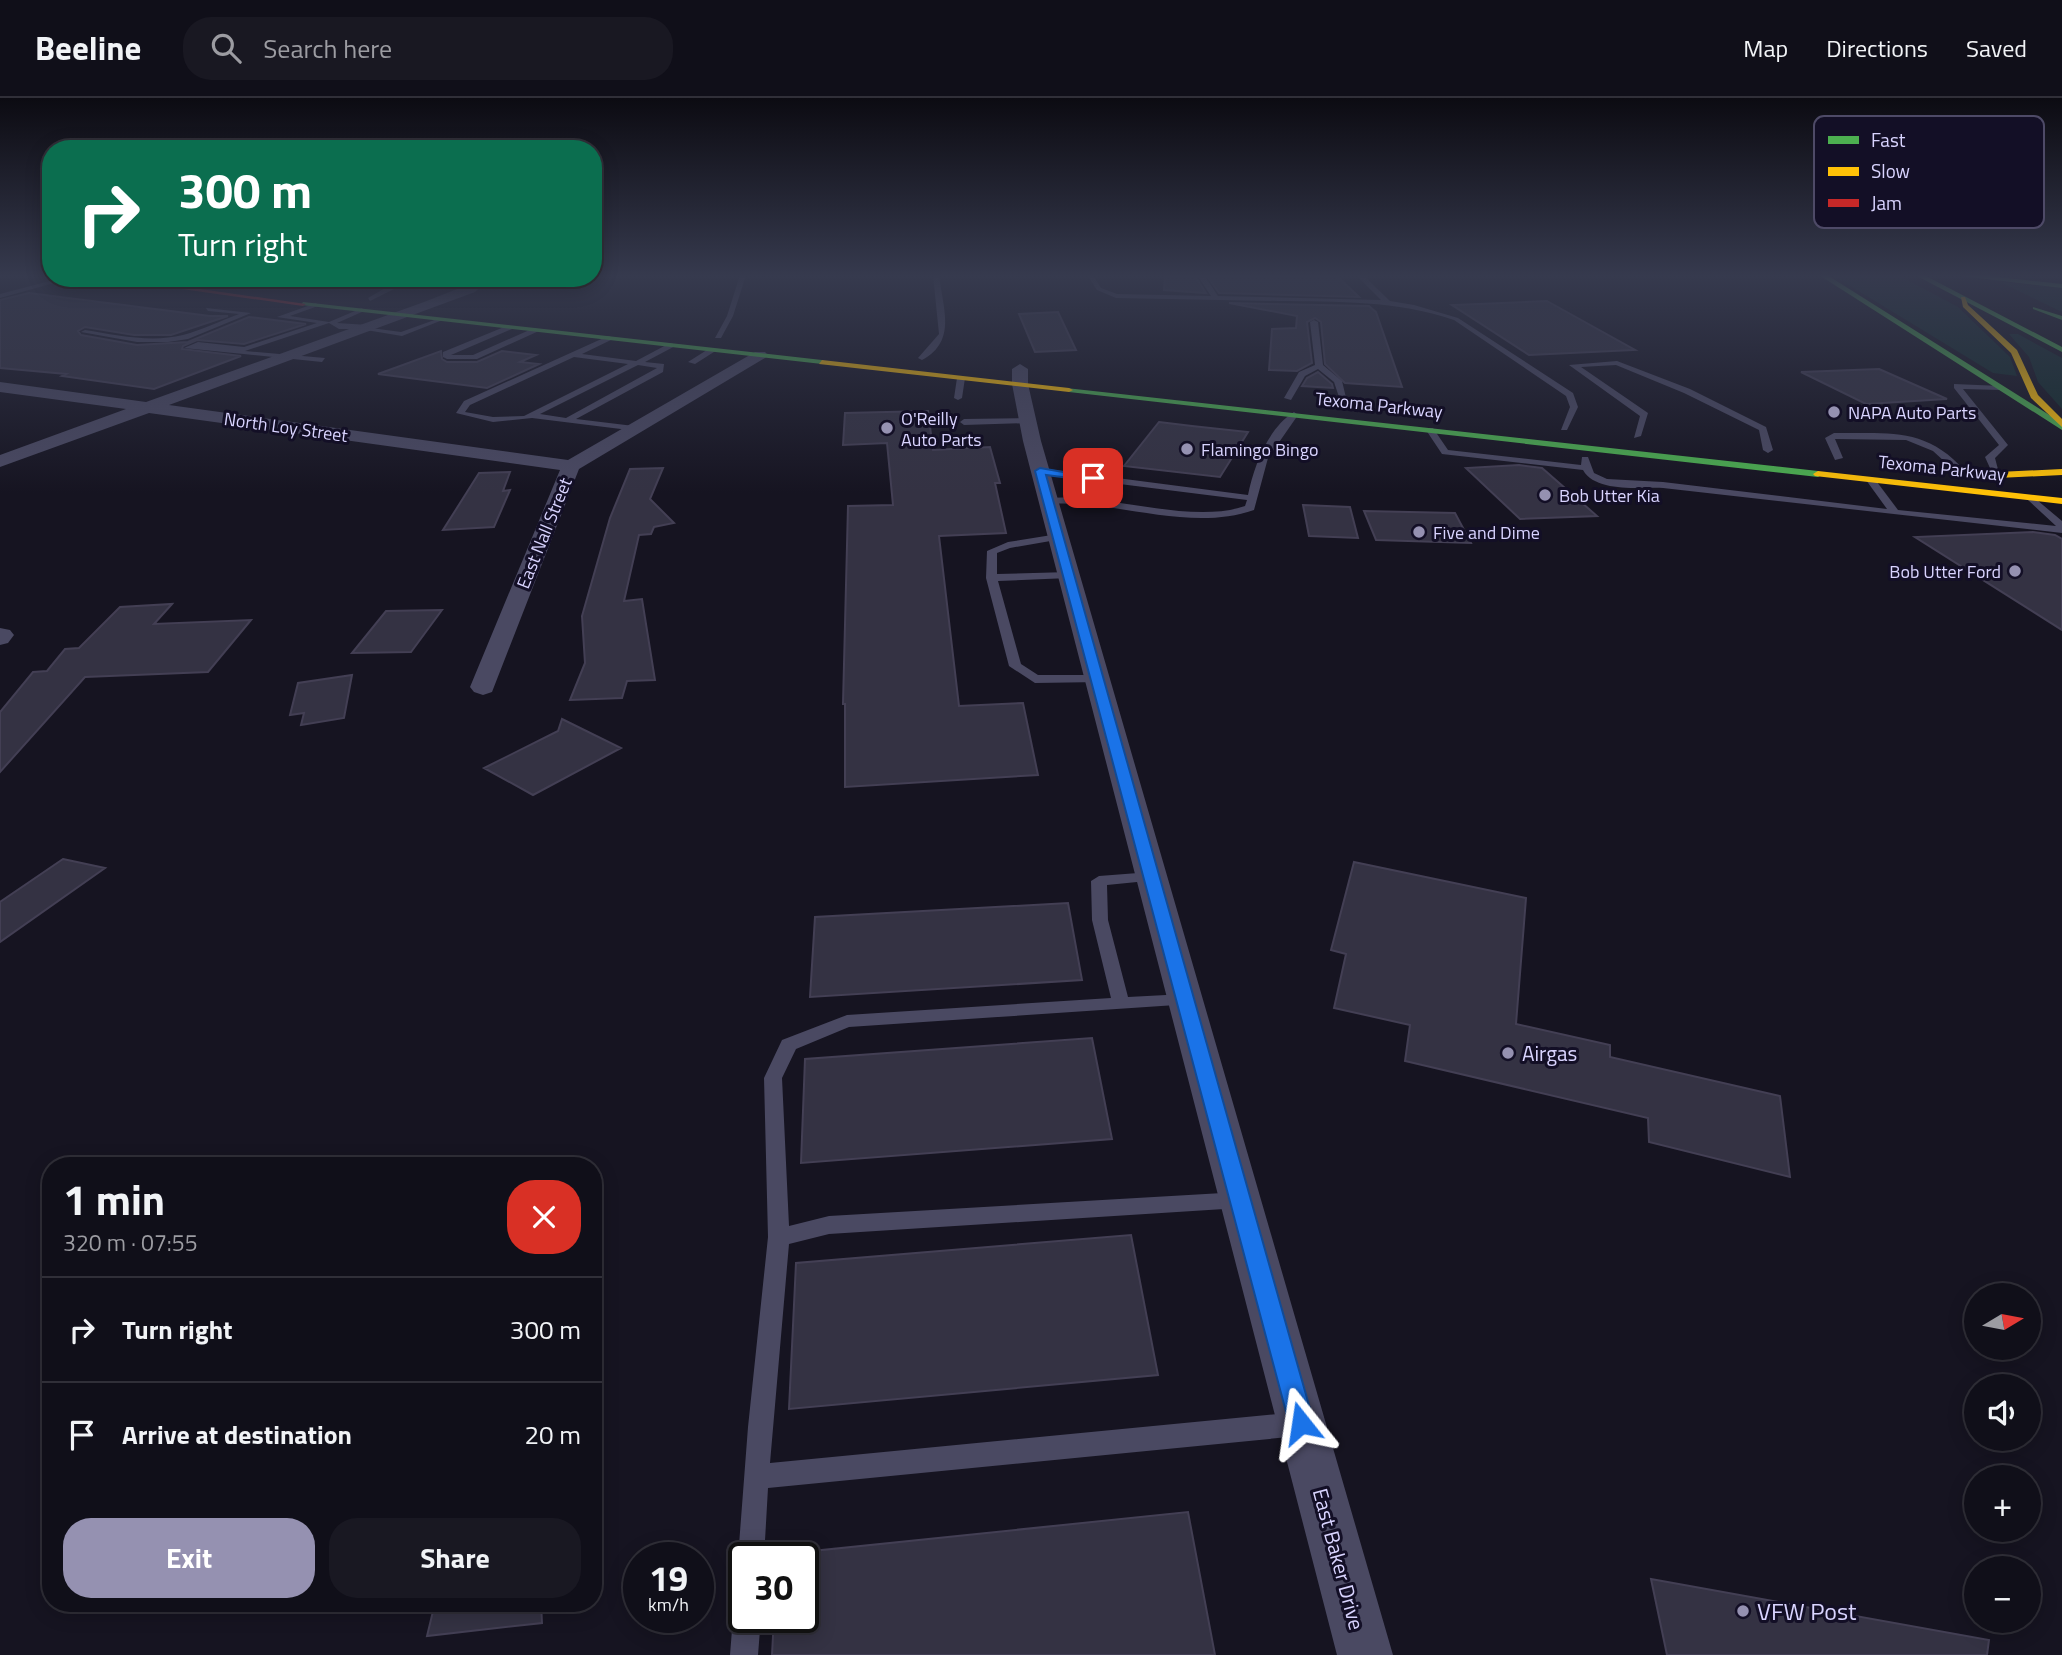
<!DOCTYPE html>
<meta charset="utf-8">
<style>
:root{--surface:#100f19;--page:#191822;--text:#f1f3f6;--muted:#9c9ca2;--line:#302f38;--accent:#9591b1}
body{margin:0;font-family:"Titillium Web",sans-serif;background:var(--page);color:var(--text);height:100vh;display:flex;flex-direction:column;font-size:26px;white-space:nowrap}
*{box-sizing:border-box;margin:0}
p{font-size:23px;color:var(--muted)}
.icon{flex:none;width:38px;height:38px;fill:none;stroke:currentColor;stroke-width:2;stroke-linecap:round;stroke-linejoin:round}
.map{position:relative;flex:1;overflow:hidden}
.panel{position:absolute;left:42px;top:1059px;width:560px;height:455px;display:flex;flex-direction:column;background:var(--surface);border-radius:28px;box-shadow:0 4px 18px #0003,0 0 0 2px var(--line)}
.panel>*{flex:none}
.hud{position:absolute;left:42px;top:42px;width:560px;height:147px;border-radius:28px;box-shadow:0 4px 18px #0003,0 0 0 2px var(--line);background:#0b6e4f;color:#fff;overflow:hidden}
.needle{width:46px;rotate:80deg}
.controls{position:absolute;left:1964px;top:1185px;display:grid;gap:14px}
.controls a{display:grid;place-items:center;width:77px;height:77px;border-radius:50%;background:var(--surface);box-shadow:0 4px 18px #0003,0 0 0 2px var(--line);font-size:35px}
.speed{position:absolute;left:623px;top:1444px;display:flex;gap:14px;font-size:35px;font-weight:700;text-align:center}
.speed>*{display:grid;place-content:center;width:91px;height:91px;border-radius:50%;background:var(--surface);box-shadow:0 4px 18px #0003,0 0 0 2px var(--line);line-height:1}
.speed small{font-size:18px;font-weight:400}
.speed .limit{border:4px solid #111;border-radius:10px;background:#fff;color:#111}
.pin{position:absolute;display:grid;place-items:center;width:60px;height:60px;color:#fff;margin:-30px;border-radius:14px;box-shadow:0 4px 10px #0006}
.me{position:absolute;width:77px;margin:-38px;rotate:345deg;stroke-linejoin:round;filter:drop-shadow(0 0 5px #0008)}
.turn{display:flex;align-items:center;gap:24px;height:147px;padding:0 21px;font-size:32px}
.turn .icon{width:91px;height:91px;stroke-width:2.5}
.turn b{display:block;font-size:49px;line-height:60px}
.round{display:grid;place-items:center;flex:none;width:74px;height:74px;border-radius:28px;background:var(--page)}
.headline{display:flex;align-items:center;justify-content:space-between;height:119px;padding:0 21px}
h1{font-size:42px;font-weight:700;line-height:52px}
.action{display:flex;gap:14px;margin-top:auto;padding:14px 21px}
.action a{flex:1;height:80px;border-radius:28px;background:var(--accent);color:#fff;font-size:28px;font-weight:700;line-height:80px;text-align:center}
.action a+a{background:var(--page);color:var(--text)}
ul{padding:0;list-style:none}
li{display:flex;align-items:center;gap:21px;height:105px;padding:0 21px;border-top:2px solid var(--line)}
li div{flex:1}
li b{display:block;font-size:26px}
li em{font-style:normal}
header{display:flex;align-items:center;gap:42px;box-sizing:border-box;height:98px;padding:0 35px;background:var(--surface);border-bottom:2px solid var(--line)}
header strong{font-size:33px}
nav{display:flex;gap:38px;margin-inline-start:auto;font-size:24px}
.search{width:490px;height:63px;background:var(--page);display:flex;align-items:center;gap:18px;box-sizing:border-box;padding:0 24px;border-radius:28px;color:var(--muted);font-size:26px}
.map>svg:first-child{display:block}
.green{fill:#132c2d}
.building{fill:#343243;stroke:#433f54;stroke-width:2}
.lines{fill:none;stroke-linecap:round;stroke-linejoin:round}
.lane{fill:#4a4962;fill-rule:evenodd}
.street{fill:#4a4962;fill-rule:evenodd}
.fast{fill:#4caf50;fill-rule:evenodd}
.slow{fill:#ffc107;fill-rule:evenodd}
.jam{fill:#c62828;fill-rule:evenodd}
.route{fill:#1a73e8;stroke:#114b97;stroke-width:2}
.poi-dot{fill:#9591b1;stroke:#130f26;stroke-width:2.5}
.labels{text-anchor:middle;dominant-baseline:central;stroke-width:6;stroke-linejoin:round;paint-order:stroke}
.far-street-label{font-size:18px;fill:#d9d4ff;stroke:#130f26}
.far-poi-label{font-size:18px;fill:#d9d4ff;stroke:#130f26;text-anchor:start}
.poi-label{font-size:21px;fill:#d9d4ff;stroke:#130f26;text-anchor:start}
.street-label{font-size:21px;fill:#d9d4ff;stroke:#130f26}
.near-poi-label{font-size:24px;fill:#d9d4ff;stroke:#130f26;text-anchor:start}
.key{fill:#130f26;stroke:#4e4a67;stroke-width:2}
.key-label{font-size:19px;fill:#d9d4ff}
</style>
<header>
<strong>Beeline</strong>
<div class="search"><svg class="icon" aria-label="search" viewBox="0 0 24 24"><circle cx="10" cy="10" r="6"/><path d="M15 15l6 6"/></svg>Search here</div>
<nav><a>Map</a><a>Directions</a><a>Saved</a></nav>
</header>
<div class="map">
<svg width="2062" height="1557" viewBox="0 0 2062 1557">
<rect width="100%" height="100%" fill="#161421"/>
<path class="green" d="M1898,177L1958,209L2010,259L2017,278L1993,275L1834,178Z
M2000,184L2062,190V214Z
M2009,236H2018L2062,260V311L2038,284L2029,259Z"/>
<path class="building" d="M1165,178H1195L1206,195L1164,192Z
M1207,178H1337L1359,199L1219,195Z
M29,195L210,218H228L171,237H134L85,229L78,233L81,237L137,247L188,244L249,219L306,226L244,246L197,242L183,248L182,251L241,258L154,291L62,278L66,276L0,270V202Z
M1547,203L1635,252L1529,257L1452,207Z
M1229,205L1369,208L1376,214L1402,289L1345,285L1325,266L1321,224L1315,220L1307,224L1312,265L1297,273L1269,272L1272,231L1296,230L1297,218Z
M1058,214L1076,252L1035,254L1019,216Z
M441,253L442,261L447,264H477L502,253L536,257L520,264L539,266L487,290L378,276Z
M1879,271L1947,301L1866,306L1801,274Z
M1318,274L1332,286L1333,290L1302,288L1307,280Z
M928,313L933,352L990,349L1000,385H995L1006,435L939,438L959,608L1023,605L1038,677L845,689V606H843L848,408L893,407L887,345L843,347L845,315Z
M1159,324L1192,328L1248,334L1220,379L1124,368Z
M1519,367L1542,370L1597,418L1520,421L1466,370Z
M663,370L650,401L674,425L654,429L651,436L639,437L624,503L642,501L655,582L627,583L622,600L570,602L585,565L582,518L610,420L630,371Z
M510,374L503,393L510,392L494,429L443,432L479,375Z
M1303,407L1350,409L1358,440L1309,438Z
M1364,413L1455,415L1471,445L1376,442Z
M2033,434L2055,437L2062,441V532L1915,439Z
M172,506L154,526L251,522L208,574L85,579L0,674V614L33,574L47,573L65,551L79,550L120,509Z
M442,512L411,554L352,555L386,513Z
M352,577L344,620L301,627L304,615L290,617L298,585Z
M562,621L621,650L533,697L484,670L558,633Z
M63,761L105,770L0,844V804Z
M1354,764L1526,800L1516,926L1610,947V959L1780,998L1790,1079L1649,1044L1648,1020L1405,963L1410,927L1334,910L1346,856L1331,852Z
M1068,805L1082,882L810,899L815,819Z
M1092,940L1112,1041L801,1065L805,961Z
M1131,1137L1158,1277L789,1311L796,1165Z
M1188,1414L1215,1557H772L774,1519H803V1454Z
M1651,1481L1989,1542L1987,1557H1667Z
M435,1505H541L542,1525L427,1538Z"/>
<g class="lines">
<path class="lane" d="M740,177H746L733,218L721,240H715L727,218Z
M933,177H939C943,211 957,243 922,262L918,260L939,236Z
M1087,177H1093L1101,190L1117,196L1211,198L1197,177H1204L1218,198L1381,202L1356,177H1363L1390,203L1414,207L1458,220L1573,295L1578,309L1567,332H1561L1570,309L1566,298L1454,222C1396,202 1338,204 1278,203C1224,202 1170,201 1116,200L1097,192Z
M61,180H72L0,200V196Z
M236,180H247L230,186L227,184Z
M273,180H282L260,189L255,188Z
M296,180L394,186L484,185L396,190L370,203L368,200L387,189Z
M316,205L318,208L290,218L329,224L362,210L364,213L337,225L368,227L371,230L401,234L440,220L445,221L402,238L360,231H339L329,225L245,253L325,260L322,264L184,250L198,244L244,249L317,225L277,219Z
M206,210L251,215L188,241L168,244H137L81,234L85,232C116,237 151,245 183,237C202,232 220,223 239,216L208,213Z
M1314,222L1318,224L1323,267L1342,283L1348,308H1342L1334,284L1318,271L1305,278L1291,302L1284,300L1299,274L1315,267L1310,224Z
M509,227L512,231L451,257H473L534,230L541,232L477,261H447L443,259V254Z
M608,238L615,240L582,256L636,263L670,245L677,247L645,264L664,266L663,274L576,321L634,328L637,329V333L532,320L493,324L456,315L464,303ZM574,259L628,266L524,318L493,319L465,314L470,307ZM638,267L657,270L566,320L540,316Z
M710,250L717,252L695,266L688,264Z
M1617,263L1690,291L1766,329L1773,352L1768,355L1763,352L1759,332L1684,295L1616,267L1581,269L1648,315L1641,338L1634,340L1640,318L1569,267Z
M961,278L965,280L962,300L958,302L954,300L957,280Z
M1954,286L2001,288L2005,290L2001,292L1963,291L2008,347L1995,360L2000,379H1994L1985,359L1999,347L1954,290Z
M1294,314L1298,317L1268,360L1254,412C1188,435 1115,401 1048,406L1043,403L1048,400C1109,395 1190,427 1245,408L1247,402L1040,376L1035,373L1040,370L1248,397C1254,368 1268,330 1294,314Z
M1031,320V324L1028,325L964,327L960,324L964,321Z
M1427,330H1433L1448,352L1581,367L1582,359H1588L1594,375L1607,381L1663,384L1887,411L1866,382L1871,379L1874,380L1898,412L2056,428L2028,402L2026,400L2031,397L2062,423V435L1663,390C1640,389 1596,395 1583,372L1442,356L1426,332Z
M1834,335C1889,336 1925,328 1965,373L1957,375L1933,353L1906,342L1835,341L1843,360L1835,362L1825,340Z
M1058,436L1063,439L1062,441L1010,450L997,455V476L1069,474L1074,477L1069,480L998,483L1021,566L1038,577H1097L1103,581L1101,584L1035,585L1009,568L986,480L987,453L1008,444Z
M1151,774L1159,779L1157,782L1107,787L1108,822L1128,899L1185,896L1191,898L1194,902L1191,906L849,929L796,951L782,980L789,1128L829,1118L1240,1094L1247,1096L1250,1102L1247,1108L1240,1110L829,1136L789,1146L770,1365L1299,1314L1308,1318L1311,1326L1308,1334L1299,1338L768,1390L764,1460H744V1470L742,1469L738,1460L748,1329L768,1139L764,980L782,942L847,917L1111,900L1092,822L1091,783L1099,778Z
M744,1507V1519H761L758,1557H730L733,1519L737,1509Z"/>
<path class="street" d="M475,180H489L475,194L169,307L568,362L755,254H765L768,257L765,260L579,371L492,594L483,597L474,594L470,589L560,372L149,315L0,369V357L126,311L0,294V284L146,304L424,204L465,188Z
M1020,266L1028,271V286L1041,343L1393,1557H1337L1023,343L1012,286V271Z
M0,530L10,532L14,537L8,545L0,547Z"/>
<path class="fast" d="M1819,177H1827L2062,325V332Z
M1915,177H1924L2062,249V254Z
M1953,177H1979L2062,186V190Z
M303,204L822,262L826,264L822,266L301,207Z
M2033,209L2062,218V222L2033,211Z
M1066,290L1818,373L1823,376L1818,379L1069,294Z"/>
<path class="slow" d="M1961,199H1965L1968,207L2017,252L2038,297L2062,321V329L2031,300L2011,255L1963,209Z
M822,262L1069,290L1073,292L1069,294L819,266Z
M2062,371V377L1998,380L1993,377L1998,374Z
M1818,373L2062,400V406L1815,378L1813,376Z"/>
<path class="jam" d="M104,180H123L306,206L303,208Z"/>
</g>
<linearGradient id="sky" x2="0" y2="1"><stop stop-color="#0c0b12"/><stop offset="0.45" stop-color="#363a4e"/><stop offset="1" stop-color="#363a4e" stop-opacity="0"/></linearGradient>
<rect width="2062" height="395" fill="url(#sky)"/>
<path class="route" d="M1040,370L1098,380L1093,383L1046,377L1314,1325L1310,1334L1301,1337L1293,1334L1289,1325L1035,373Z"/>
<g class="poi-dot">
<circle cx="1834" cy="314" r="7"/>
<circle cx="887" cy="330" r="7"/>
<circle cx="1187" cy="351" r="7"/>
<circle cx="1545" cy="397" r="7"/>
<circle cx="1419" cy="434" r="7"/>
<circle cx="2015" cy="473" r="7"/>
<circle cx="1508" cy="955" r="7"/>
<circle cx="1743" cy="1513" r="7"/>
</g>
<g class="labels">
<g class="far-street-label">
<text transform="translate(1379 307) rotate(6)">Texoma Parkway</text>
<text transform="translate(286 329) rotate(8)">North Loy Street</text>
<text transform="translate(1942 370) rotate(6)">Texoma Parkway</text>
<text transform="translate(544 435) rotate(-68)">East Nall Street</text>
</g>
<g class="far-poi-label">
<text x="1848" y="314">NAPA Auto Parts</text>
<text x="901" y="320">O'Reilly<tspan x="901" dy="21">Auto Parts</tspan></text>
<text x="1201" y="351">Flamingo Bingo</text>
<text x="1559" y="397">Bob Utter Kia</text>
<text x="1433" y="434">Five and Dime</text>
<text x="2001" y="473" text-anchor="end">Bob Utter Ford</text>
</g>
<g class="poi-label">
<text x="1522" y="955">Airgas</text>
</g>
<g class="street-label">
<text transform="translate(1339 1461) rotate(75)">East Baker Drive</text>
</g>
<g class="near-poi-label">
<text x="1757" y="1513">VFW Post</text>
</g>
</g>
<rect x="1814" y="18" width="230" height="112" rx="10" class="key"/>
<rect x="1828" y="38" width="31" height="8" fill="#4caf50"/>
<rect x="1828" y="69" width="31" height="9" fill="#ffc107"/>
<rect x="1828" y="101" width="31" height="8" fill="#c62828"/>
<g class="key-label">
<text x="1871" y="49">Fast</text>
<text x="1871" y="80">Slow</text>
<text x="1871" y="112">Jam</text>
</g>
</svg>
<div class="controls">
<a><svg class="needle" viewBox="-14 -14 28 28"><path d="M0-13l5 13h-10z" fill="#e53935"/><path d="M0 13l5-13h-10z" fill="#9c9ca2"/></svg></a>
<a><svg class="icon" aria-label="sound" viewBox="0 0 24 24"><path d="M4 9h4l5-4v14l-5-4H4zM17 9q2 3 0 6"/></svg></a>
<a>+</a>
<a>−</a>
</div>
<div class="speed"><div>19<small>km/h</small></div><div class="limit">30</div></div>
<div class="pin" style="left:1093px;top:380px;background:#d93025"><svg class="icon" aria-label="arrive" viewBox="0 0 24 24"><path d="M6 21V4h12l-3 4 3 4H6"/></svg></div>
<svg class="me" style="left:1301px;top:1325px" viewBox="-20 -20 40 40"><path d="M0-17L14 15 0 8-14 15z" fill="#1a73e8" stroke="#fff" stroke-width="4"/></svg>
<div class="hud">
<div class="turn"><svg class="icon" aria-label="right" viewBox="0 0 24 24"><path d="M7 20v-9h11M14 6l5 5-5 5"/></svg><div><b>300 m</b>Turn right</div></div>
</div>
<section class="panel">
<div class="headline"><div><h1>1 min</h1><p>320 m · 07:55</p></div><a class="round" style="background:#d93025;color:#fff"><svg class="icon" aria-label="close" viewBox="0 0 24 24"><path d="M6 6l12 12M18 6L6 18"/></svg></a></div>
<ul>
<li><svg class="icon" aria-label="right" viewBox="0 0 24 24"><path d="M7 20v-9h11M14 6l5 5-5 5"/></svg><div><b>Turn right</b></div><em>300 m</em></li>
<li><svg class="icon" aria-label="arrive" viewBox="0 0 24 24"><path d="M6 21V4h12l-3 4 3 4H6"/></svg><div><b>Arrive at destination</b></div><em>20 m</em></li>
</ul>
<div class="action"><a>Exit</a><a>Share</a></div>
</section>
</div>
